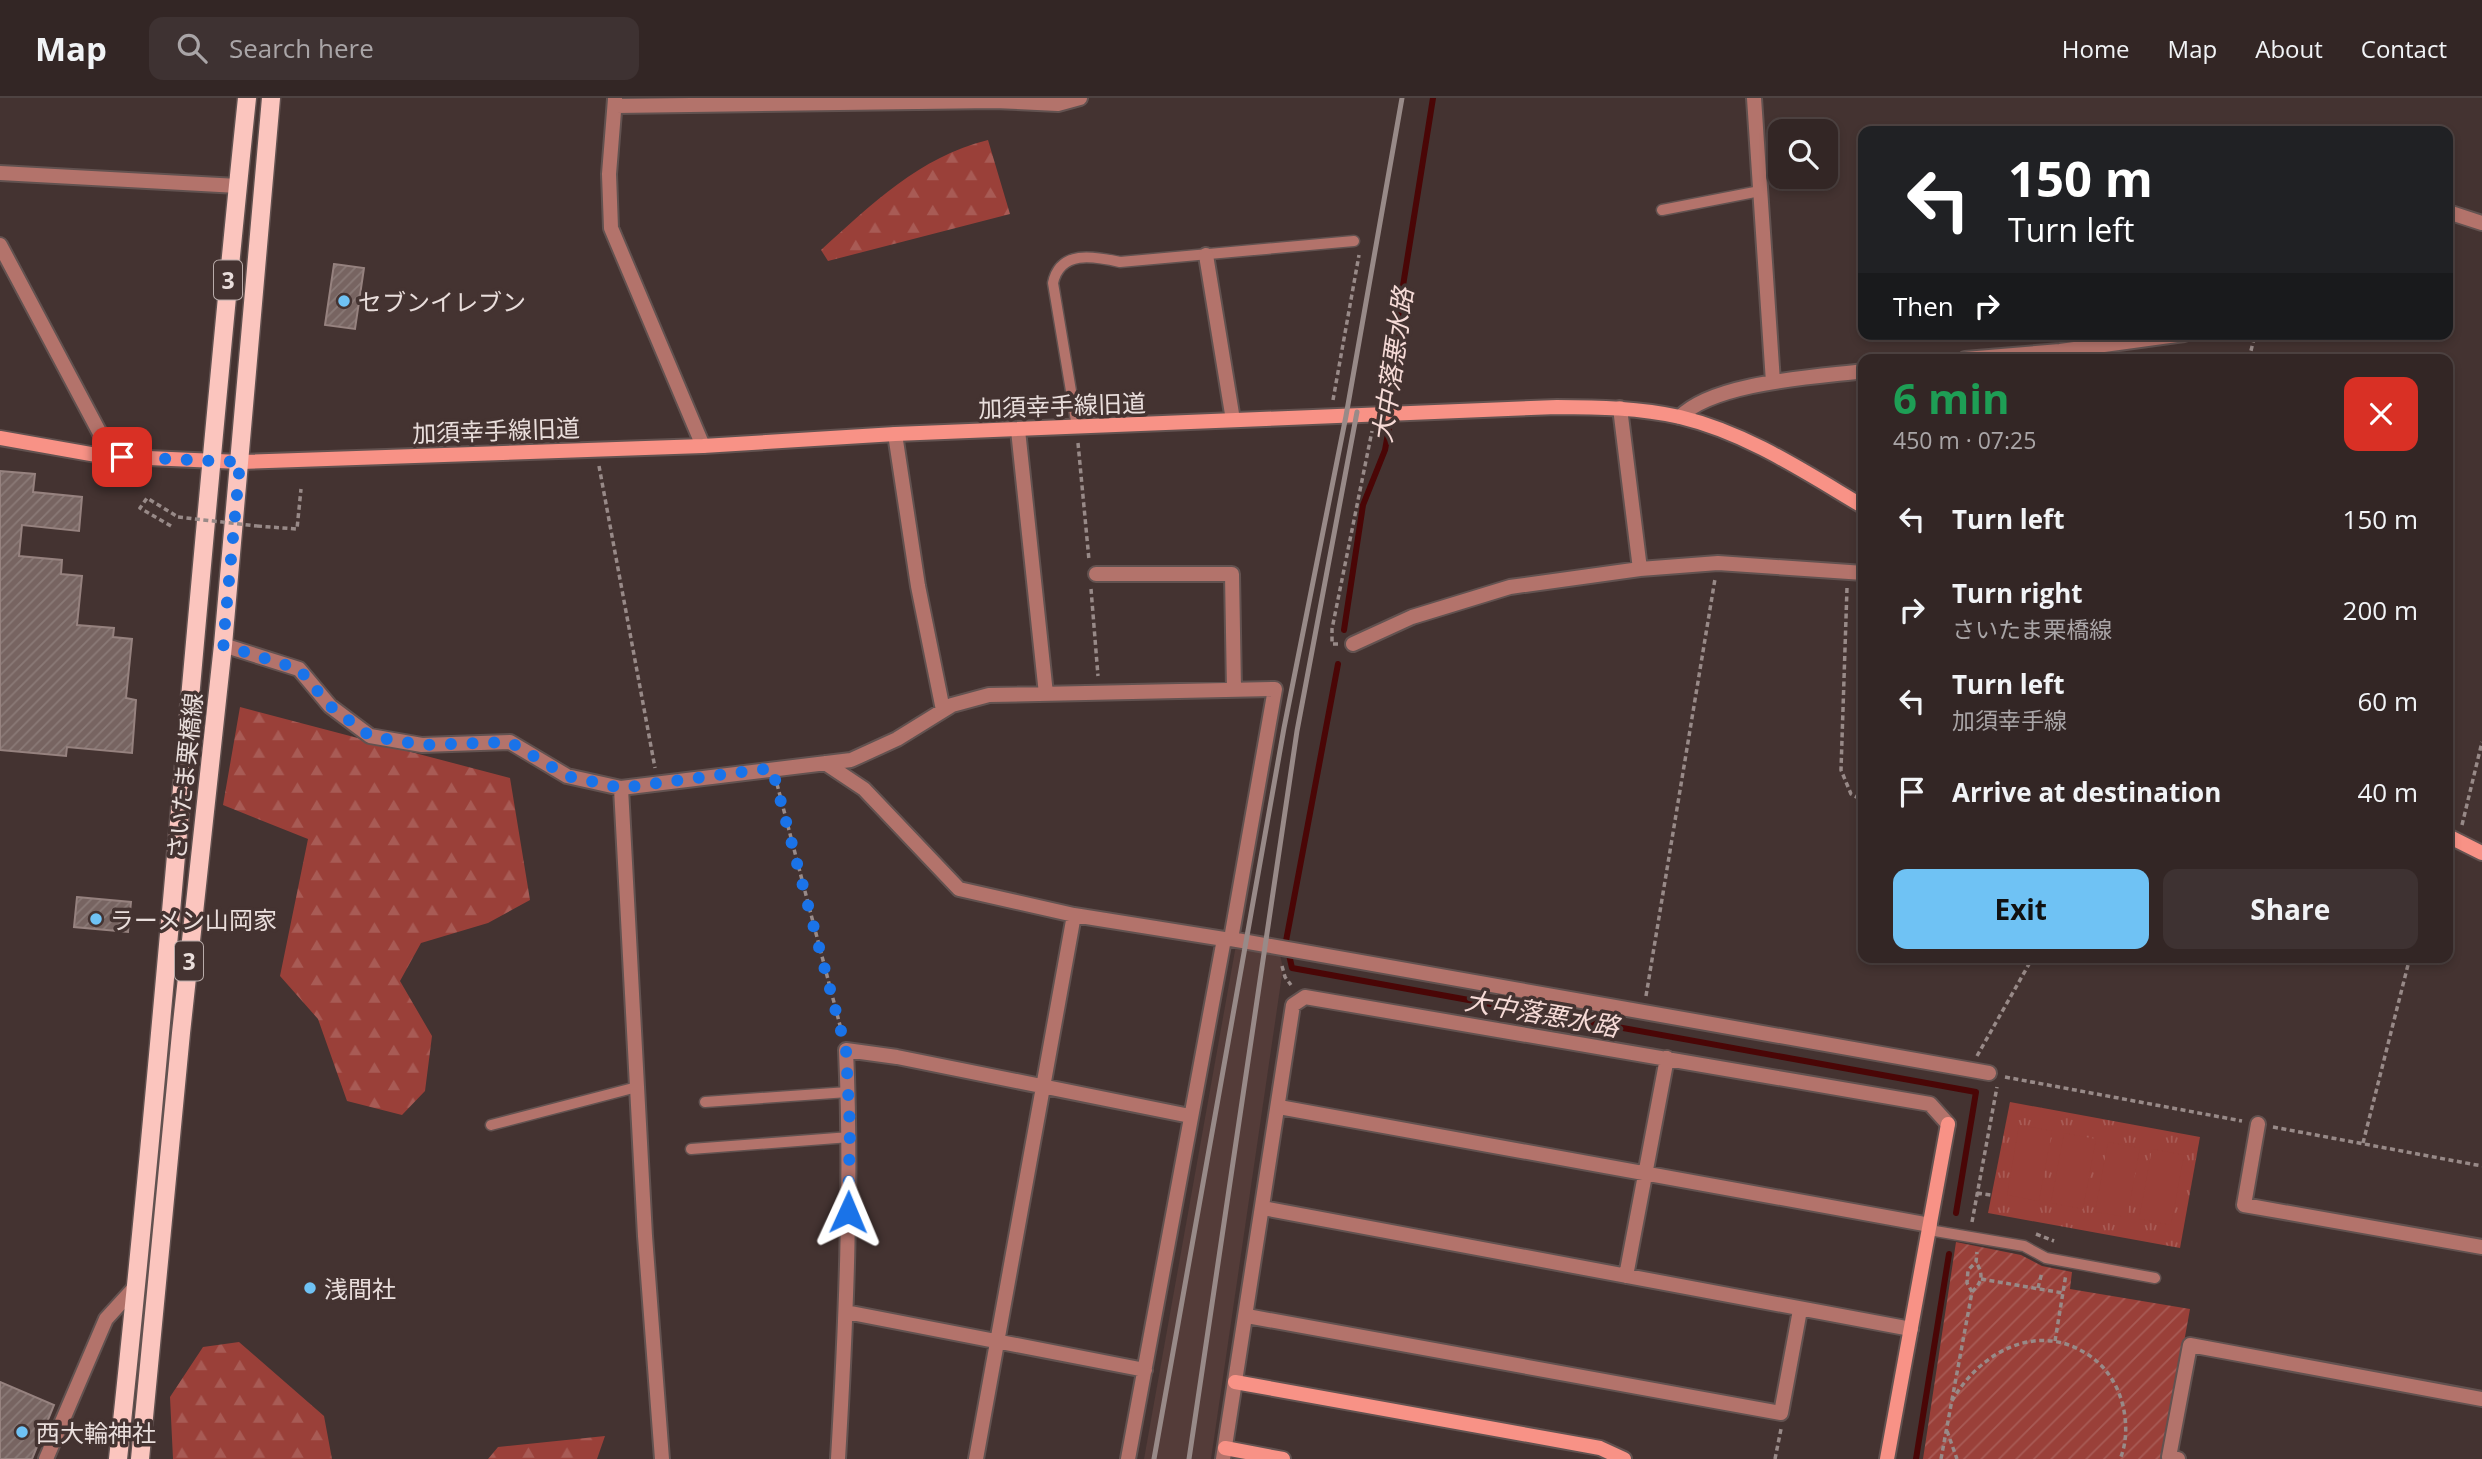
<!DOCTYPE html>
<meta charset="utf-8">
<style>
:root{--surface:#332625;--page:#3e3232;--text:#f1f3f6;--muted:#a9a5a7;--line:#4e4342;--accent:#6fc2f4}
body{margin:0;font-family:"Open Sans","Noto Sans JP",sans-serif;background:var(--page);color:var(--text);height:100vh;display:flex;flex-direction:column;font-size:26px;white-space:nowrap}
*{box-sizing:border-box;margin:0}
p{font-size:23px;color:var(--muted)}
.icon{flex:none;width:38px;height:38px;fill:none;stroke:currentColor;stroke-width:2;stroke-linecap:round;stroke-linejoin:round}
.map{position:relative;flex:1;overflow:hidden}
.drawer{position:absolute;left:1858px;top:256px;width:595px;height:609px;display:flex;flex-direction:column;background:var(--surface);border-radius:14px;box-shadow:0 4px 10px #0003,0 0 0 2px var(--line)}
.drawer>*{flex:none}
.hud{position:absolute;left:1858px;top:28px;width:595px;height:214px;border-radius:14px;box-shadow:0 4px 10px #0003,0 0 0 2px var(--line);background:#202124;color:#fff;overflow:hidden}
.fabs{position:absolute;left:1768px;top:21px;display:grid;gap:14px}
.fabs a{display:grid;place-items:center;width:70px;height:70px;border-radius:14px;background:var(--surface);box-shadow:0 4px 10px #0003,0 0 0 2px var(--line);font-size:35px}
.pin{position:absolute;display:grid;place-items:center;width:60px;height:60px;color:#fff;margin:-30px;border-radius:14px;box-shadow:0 4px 10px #0006}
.me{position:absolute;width:77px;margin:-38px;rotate:1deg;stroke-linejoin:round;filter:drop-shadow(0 0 5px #0008)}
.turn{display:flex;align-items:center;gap:24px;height:147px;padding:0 35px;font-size:32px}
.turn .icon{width:91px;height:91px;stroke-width:2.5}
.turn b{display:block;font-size:49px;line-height:60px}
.then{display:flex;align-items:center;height:66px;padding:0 35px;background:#0003;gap:14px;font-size:26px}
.round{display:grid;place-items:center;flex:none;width:74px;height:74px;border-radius:14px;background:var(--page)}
.overview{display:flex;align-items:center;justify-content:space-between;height:119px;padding:0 35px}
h1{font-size:42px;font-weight:700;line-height:52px;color:#1e9e55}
.button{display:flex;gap:14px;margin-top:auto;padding:14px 35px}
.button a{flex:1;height:80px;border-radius:14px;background:var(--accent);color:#111;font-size:28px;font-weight:700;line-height:80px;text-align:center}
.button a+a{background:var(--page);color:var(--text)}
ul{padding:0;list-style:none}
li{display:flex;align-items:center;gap:21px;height:91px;padding:0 35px}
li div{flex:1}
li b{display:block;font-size:26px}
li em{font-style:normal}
header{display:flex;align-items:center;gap:42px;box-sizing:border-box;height:98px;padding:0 35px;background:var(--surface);border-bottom:2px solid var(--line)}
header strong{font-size:33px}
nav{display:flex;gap:38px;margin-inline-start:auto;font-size:24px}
.search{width:490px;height:63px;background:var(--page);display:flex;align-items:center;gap:18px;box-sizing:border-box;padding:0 24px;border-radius:14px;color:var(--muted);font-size:26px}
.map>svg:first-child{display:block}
.built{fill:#543c39}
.grass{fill:url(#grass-tufts)}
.forest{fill:url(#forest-firs)}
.garden{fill:url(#garden-furrows)}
.pitch{fill:#9a4039}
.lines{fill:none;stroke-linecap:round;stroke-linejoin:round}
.stream{stroke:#4a0606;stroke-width:6}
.building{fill:url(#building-hatch);stroke:#96827f;stroke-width:2}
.lane-casing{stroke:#625250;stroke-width:13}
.street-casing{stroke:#625250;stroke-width:18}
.secondary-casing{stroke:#625250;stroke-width:18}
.primary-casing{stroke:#625250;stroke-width:21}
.path{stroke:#988a88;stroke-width:3.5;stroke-dasharray:5 3.5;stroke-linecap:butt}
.lane{stroke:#b3736b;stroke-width:10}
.street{stroke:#b3736b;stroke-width:14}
.secondary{stroke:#f89286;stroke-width:14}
.primary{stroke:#fbc5be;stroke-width:18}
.rail{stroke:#988a88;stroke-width:5}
.path-bridge{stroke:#988a88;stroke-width:3.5;stroke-dasharray:5 3.5;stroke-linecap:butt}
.route{stroke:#1a73e8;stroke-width:12;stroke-dasharray:0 21.6}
.poi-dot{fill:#6fc2f4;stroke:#443331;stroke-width:2.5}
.labels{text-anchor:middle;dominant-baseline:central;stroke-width:7;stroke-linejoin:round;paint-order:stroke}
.shield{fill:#443331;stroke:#b8aba9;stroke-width:2}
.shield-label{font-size:23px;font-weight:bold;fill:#e9dedc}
.poi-label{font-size:24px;fill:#e9dedc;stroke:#443331;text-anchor:start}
.street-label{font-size:24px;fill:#e9dedc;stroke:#443331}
.water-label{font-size:26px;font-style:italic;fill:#f6dbd7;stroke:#443331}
</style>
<header>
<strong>Map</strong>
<div class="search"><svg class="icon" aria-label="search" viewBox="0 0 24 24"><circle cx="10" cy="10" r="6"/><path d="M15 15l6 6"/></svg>Search here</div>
<nav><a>Home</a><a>Map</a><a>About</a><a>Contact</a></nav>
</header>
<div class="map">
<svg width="2482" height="1361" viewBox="0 0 2482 1361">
<defs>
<pattern id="grass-tufts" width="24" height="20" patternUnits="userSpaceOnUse" patternTransform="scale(1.75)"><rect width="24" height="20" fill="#9a4039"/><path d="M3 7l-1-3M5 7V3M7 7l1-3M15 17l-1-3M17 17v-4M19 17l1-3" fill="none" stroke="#a85b55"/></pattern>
<pattern id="forest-firs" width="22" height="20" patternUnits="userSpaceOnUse" patternTransform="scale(1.75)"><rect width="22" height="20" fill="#9a4039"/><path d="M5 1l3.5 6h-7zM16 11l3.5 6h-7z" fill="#a85b55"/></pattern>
<pattern id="garden-furrows" width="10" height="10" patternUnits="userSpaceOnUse" patternTransform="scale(1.75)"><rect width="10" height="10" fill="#9a4039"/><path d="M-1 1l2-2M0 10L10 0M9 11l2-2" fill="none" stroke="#a85b55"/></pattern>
<pattern id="building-hatch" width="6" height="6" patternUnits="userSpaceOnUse" patternTransform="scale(1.75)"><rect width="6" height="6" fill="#776461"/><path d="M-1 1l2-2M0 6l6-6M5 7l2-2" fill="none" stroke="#8a7a77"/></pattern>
</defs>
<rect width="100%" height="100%" fill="#443331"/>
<path class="built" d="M1236,847L1279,853L1283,870L1211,1361H1144Z"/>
<path class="grass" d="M2010,1004L2200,1039L2180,1150L1988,1115Z"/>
<path class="forest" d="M988,42L1010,116L828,163L821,152C872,106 919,59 988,42Z
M240,609L510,680L530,802L488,825L421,845L400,883L432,938L425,993L402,1017L347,1003L318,921L280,878L308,741L223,707Z
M239,1244L324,1318L332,1361H173L170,1299L203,1249Z
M605,1338L597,1361H488L498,1349Z"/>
<path class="garden" d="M1956,1144L2021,1157L2042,1168L2072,1174L2070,1191L2190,1211L2163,1361H1923Z"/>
<path class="pitch" d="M2019,1027L2052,1033L2039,1103L2007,1097Z
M2064,1035L2096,1041L2083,1111L2051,1105Z
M2108,1044L2140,1050L2127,1119L2095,1114Z
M2152,1051L2184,1057L2171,1127L2139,1121Z"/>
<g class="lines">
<path class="stream" d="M1344,532L1363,407L1385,352L1389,330L1390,269L1433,0
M1338,566L1286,843L1292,870L1976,994L1956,1115
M1916,1361L1949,1156"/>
</g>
<path class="building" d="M334,166L364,170L355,231L325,227Z
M0,373L35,376L33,394L82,399L79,433L22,427L19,458L62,462L61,476L82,478L77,527L114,530L113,539L132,541L126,600L136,602L132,655L67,649L66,658L0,652Z
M77,799L131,804L128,834L74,829Z
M0,1284L54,1307L32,1361H0Z"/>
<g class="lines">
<g class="lane-casing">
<path id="lane" d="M1662,112L1760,93
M1077,329L1053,185C1060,152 1093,158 1120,164L1354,143
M705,1004L848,994
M491,1027L637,989
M691,1051L850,1039
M1929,1132L2024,1148L2046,1160L2155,1180"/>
</g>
<g class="street-casing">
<path id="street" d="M1754,0L1773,284
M615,1L609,76L611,130L703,348
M615,8L995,3L1058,6L1080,0
M0,75L238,88
M2448,114L2482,125
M0,147L103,341L102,358
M1206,157L1233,322
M1965,261L2060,253L2184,236
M1620,310L1640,471
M1680,319C1714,284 1816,279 1864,273
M1018,332L1046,596
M895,336L918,488L943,612
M1096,476H1232L1234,592
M1353,546L1412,519L1510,489L1640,471L1718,465L1864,475
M223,547L299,571L330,608L370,638L422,647L510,644L567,678L621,690L851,662L897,641L952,607L989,597L1275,591L1231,841H1224
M825,665L864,691L959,791L1074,817L1224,841L1128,1361
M621,690L645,1138L662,1361
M1231,841L1989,975
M1279,1009L1930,1127
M2258,1026L2244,1107L2482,1149
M1263,1110L1911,1231
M1626,1178L1667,960
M846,1214L1145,1272
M1247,1218L1781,1315L1800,1212
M46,1361L106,1221L137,1187
M838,1361C846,1225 852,1089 846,952L897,959L1190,1018
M976,1361L1074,817
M1223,1361L1293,907L1305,899L1930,1006L1948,1026
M2178,1361L2169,1359L2190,1247L2482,1301"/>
</g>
<g class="secondary-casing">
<path id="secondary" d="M0,340L102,358L240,364L703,348L895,336L1557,309C1598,309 1640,310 1680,319C1747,335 1805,374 1864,409
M2448,738L2482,755
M1235,1284L1600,1350L1624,1361
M1225,1350L1283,1361
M1887,1361L1948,1026"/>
</g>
<g class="primary-casing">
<path id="primary" d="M118,1361C167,908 199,453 247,0
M140,1361L181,935L223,547L271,0"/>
</g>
<path class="path" d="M2249,261L2255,236
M1333,302L1359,157
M1078,345L1089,462
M599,368L655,670
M171,428L140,410L147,400L178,419
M257,428L297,431L301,391
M1847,490L1841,672L1851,696L1864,703
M1091,491L1098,578
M1338,546H1332V531L1372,333
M777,686L842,935
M2462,727L2482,644
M1282,868L1285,879L1291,887
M1646,898L1715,481
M1977,958L2033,859
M2005,979L2242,1023
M2273,1029L2482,1068
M2363,1045L2410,859
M1977,1095L1991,1097
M1972,1124L1997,989
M2036,1136L2054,1143
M1981,1181L2063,1195
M2038,1190L2042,1174
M1972,1194L1967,1185L1968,1172L1976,1164L1977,1154
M2055,1243L2066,1176
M1952,1303C1979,1255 2036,1223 2087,1256C2106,1268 2118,1287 2123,1308C2127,1325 2127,1345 2120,1361
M1947,1333L1957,1361
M1775,1361L1781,1331
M1941,1361L1972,1194C1982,1184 1984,1177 1976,1164"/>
<use href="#lane" class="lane"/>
<use href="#street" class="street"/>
<use href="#secondary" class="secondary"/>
<use href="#primary" class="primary"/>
<path class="rail" d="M1154,1361L1284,630L1346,318L1402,0
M1189,1361L1297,633L1357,314"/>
<path class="path-bridge" d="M178,419L257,428"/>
</g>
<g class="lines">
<path class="route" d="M122,359L240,364L223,547L299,571L330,608L370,638L422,647L510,644L567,678L621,690L772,670L846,952L850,1032L848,1114"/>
</g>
<g class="poi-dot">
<circle cx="344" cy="203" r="7"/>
<circle cx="96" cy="821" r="7"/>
<circle cx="310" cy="1190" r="7"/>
<circle cx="22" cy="1334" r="7"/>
</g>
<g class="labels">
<g class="shield">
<rect x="214" y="162.5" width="28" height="39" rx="5"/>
<rect x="175" y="843.5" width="28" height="39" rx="5"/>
</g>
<g class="shield-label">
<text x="228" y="182">3</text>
<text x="189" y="863">3</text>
</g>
<g class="poi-label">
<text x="358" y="203">セブンイレブン</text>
<text x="110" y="821">ラーメン山岡家</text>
<text x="324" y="1190">浅間社</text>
<text x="36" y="1334">西大輪神社</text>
</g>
<g class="street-label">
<text transform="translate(1062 307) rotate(-2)">加須幸手線旧道</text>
<text transform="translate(496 332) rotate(-2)">加須幸手線旧道</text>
<text transform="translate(184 678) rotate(-84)">さいたま栗橋線</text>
</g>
<g class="water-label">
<text transform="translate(1392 267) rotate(-82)">大中落悪水路</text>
<text transform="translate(1542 915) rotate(10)">大中落悪水路</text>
</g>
</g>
</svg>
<div class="fabs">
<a><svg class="icon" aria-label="search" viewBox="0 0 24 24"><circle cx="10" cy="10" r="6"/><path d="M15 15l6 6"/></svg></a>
</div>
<div class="pin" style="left:122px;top:359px;background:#d93025"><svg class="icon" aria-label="arrive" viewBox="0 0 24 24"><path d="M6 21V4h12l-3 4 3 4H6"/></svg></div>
<svg class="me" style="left:848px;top:1114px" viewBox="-20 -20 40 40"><path d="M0-17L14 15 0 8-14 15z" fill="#1a73e8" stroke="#fff" stroke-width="4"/></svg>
<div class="hud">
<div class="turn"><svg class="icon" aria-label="left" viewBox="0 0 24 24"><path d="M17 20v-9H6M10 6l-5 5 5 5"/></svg><div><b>150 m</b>Turn left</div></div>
<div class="then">Then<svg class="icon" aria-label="right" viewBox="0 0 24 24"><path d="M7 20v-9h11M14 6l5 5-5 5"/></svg></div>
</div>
<section class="drawer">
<div class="overview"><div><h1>6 min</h1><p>450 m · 07:25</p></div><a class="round" style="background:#d93025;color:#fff"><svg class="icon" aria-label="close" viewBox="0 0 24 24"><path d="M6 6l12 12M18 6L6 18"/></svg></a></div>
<ul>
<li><svg class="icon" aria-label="left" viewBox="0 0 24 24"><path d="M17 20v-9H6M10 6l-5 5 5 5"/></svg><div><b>Turn left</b></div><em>150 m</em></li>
<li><svg class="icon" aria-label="right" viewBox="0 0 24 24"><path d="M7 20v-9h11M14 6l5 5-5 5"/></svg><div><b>Turn right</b><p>さいたま栗橋線</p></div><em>200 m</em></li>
<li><svg class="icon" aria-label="left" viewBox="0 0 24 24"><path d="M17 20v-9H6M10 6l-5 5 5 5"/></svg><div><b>Turn left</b><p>加須幸手線</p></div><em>60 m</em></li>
<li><svg class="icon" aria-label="arrive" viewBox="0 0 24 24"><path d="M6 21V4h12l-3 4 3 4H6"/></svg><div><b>Arrive at destination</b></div><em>40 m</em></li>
</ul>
<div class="button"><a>Exit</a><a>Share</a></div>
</section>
</div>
